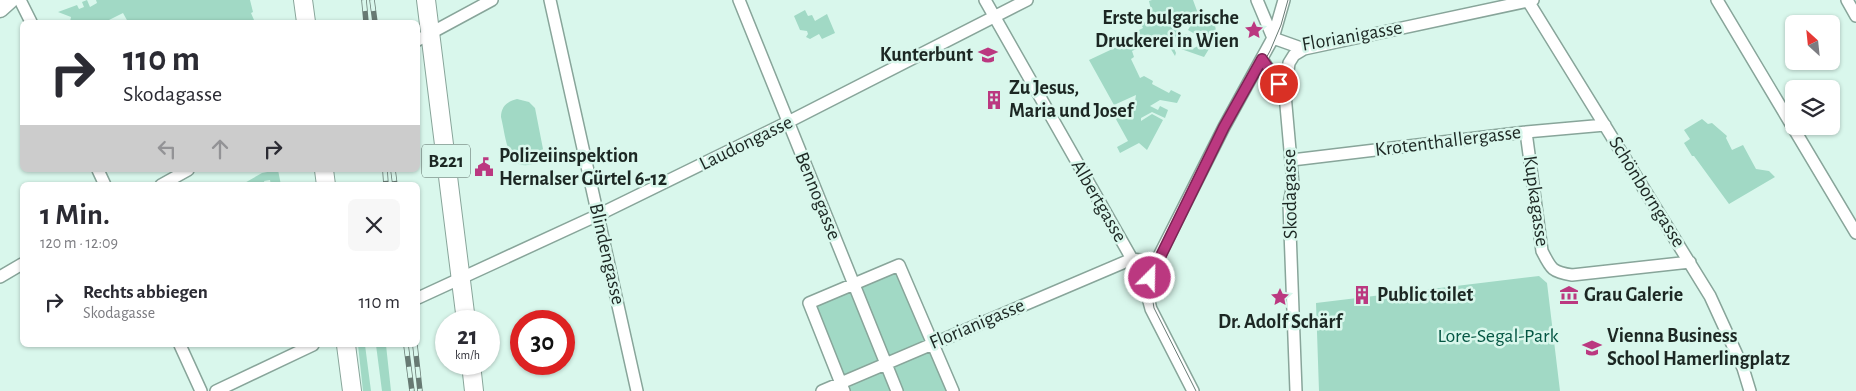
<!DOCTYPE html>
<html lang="de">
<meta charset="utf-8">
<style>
:root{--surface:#fff;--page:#f7f7f7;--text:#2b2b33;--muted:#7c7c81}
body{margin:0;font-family:"Alegreya Sans",sans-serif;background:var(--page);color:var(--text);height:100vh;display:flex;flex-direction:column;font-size:19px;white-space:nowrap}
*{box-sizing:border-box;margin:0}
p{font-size:16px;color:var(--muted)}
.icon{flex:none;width:28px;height:28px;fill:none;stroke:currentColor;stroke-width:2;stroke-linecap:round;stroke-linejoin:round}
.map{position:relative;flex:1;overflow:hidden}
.details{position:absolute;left:20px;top:182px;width:400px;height:165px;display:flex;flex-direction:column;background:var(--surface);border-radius:8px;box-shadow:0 1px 4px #0004}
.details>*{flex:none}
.guide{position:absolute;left:20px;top:20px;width:400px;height:152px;border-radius:8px;box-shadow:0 1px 4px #0004;background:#fff;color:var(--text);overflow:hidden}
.needle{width:32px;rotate:333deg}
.tools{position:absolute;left:1785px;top:15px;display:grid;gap:10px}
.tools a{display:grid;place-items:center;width:55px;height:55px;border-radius:8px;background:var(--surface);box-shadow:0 1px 4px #0004;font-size:25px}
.speed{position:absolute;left:435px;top:310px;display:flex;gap:10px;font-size:25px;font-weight:700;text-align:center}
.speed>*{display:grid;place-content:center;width:65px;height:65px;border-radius:50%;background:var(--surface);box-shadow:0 1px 4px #0004;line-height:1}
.speed small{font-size:12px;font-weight:400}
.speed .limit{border:8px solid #d22;background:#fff;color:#111}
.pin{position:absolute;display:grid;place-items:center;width:42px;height:42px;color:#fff;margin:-21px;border:2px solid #fff;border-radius:50%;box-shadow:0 1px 5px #0007}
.me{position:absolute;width:55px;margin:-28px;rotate:23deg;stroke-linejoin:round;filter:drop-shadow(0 0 4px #0008)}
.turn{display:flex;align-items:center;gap:18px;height:105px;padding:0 20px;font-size:22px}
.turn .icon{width:65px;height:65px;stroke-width:2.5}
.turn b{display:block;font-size:35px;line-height:42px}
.lanes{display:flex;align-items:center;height:48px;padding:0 20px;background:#0003;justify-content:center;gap:25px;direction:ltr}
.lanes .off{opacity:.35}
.round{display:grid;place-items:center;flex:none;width:52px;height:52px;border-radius:8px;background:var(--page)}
.overview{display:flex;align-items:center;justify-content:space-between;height:85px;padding:0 20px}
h1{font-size:30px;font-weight:600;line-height:38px}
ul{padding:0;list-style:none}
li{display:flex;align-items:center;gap:15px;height:70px;padding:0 20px}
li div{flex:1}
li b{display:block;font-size:19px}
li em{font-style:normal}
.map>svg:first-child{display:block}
.green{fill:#a1d9c5}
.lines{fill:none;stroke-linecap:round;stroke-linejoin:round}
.street-casing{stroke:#88a59a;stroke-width:14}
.secondary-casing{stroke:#88a59a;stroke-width:19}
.primary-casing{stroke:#88a59a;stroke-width:20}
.street{stroke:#fff;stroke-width:11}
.secondary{stroke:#fff;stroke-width:16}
.primary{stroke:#fff;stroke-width:18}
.tram{stroke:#677a73;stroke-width:1}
.rail-casing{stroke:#677a73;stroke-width:5.5}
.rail{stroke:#d9f7ec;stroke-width:4;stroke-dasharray:11;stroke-linecap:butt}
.route-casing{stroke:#7a2453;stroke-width:12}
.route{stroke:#bb3880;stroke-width:9}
.labels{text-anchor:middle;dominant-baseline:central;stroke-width:5;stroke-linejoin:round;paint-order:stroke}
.shield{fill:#d9f7ec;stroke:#55655f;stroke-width:1}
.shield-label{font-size:19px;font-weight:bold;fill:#1c2723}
.poi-label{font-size:20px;font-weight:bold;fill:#1c2723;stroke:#d9f7ec;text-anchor:start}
.street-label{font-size:20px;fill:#1c2723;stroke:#d9f7ec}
.park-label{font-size:20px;fill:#055643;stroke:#d9f7ec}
</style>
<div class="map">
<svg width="1856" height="391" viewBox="0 0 1856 391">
<rect width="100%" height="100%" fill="#d9f7ec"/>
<path class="green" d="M87,0L90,7L97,3L96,0H250L253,12L251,13L254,20L252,22H128L123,13L105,22H70L71,17L58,12L77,5L79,9L84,7L82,2Z
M1152,0H1193L1200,19L1213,15L1217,36L1204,57L1181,49L1187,37L1185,34L1190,36L1187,41L1194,48L1198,46L1202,38L1188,30L1191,25L1184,21L1180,24L1181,27L1172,44L1176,53L1175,56L1163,36L1132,51L1134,57L1131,59L1140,78L1144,76L1153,81L1152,84L1169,93L1171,90L1181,95L1177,103L1160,100L1150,106L1158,110L1160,106L1168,110L1165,118L1152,112L1141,118V121L1152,114L1163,120L1147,150L1139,143L1120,153L1117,147L1128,141L1112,112L1135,101L1136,95L1114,105L1089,60L1138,37L1137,31L1143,28L1141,24L1153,18L1149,1Z
M805,10L808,16L812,15L815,21L827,14L835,33L822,39L819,34L810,39L806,37L808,34L807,31L800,30L794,16Z
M517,99L529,102L535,108L543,149L537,162C507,177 506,136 501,117C501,106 508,101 517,99Z
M1702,119L1708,124L1712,123L1727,136L1726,138L1732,150L1743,145L1756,169L1769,171L1775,177L1729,204L1694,156H1692L1684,143L1690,139L1684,130Z
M278,170L281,185H271L270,180L264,181L265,185H241L262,173Z
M899,265L953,391H844L809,303Z
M1539,276L1547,283L1560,391H1319L1316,303Z
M358,345H365L371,391H363Z
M376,345H386L391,391H382Z"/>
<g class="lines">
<g class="street-casing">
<path id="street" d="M20,0L31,22
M550,0L637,391
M739,0L897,391
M985,0L1132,259L1156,262
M1257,0L1273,38
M1717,0L1856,233
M1847,0L1856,16
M1528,1L1710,296L1743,368L1750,391
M1273,38L1304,49L1533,0
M418,40L492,0
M1262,59L1285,94
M1526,132L1542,251C1551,269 1552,272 1572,275L1690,262
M1292,160L1526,132L1605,125
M98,170L105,185
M161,185L188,170
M0,277L22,264
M418,298L598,215L788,122L1027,0
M180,345L201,391
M216,391L313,345
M822,391L1132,259
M844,391L809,303L899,265L953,391
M1193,391L1151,309C1145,292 1149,278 1156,262L1224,127L1273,38L1284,0
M1296,391L1289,204L1293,184L1285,94L1289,63L1294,55L1304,49"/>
</g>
<g class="secondary-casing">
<path id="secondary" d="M0,9L10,0"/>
</g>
<g class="primary-casing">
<path id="primary" d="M303,0L306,22
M426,0L466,321
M324,170L326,185
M346,345L352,391
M471,364L474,391"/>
</g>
<use href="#street" class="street"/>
<use href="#secondary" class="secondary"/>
<use href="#primary" class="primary"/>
<path class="tram" d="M1196,391L1154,308L1151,290L1154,276L1223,136L1270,51L1281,25L1288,0"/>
<g class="rail-casing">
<path id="rail" d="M364,0L366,22
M372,0L375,22
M385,170L386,185
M393,170L395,185
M406,345L412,391
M415,345L420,391"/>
</g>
<use href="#rail" class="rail"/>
</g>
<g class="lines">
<g class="route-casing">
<path id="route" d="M1150,278L1224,127L1262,59L1279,84"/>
</g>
<use href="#route" class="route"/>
</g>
<defs>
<g id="sight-bare" transform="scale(1.5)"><path d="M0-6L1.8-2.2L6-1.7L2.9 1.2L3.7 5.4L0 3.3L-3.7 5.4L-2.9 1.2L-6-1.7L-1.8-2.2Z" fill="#bb3880" stroke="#d9f7ec" stroke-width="2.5" paint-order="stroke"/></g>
<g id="school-bare" transform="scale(1.5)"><path d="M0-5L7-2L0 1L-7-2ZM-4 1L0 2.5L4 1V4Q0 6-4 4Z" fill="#bb3880" stroke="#d9f7ec" stroke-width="2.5" paint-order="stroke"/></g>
<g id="building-bare" transform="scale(1.5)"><path d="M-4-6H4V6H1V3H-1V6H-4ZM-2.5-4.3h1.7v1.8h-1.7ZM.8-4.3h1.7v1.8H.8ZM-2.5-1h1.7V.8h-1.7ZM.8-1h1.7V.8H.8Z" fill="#bb3880" stroke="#d9f7ec" stroke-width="2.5" paint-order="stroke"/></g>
<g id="civic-bare" transform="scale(1.5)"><path d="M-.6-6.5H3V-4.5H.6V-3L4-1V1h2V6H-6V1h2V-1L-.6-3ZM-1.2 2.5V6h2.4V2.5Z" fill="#bb3880" stroke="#d9f7ec" stroke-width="2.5" paint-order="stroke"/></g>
<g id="museum-bare" transform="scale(1.5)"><path d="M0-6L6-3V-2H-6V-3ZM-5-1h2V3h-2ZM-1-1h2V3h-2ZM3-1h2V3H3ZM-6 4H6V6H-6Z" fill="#bb3880" stroke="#d9f7ec" stroke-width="2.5" paint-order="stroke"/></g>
<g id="university-bare" transform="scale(1.5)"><path d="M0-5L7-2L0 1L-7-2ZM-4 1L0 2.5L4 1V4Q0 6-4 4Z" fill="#bb3880" stroke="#d9f7ec" stroke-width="2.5" paint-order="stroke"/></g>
</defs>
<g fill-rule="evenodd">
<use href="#sight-bare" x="1254" y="30"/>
<use href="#school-bare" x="988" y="55"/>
<use href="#building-bare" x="994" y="100"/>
<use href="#civic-bare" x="484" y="167"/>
<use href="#building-bare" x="1362" y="295"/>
<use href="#museum-bare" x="1569" y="295"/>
<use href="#sight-bare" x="1280" y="297"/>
<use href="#university-bare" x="1592" y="348"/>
</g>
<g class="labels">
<rect class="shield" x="422" y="144.5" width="48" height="33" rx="4"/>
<g class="shield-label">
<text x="446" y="161">B221</text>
</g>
<g class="poi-label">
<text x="1239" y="18" text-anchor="end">Erste bulgarische<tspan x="1239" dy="23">Druckerei in Wien</tspan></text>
<text x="973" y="55" text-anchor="end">Kunterbunt</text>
<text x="1009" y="88">Zu Jesus,<tspan x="1009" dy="23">Maria und Josef</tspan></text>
<text x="499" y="156">Polizeiinspektion<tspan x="499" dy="23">Hernalser Gürtel 6-12</tspan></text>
<text x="1377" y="295">Public toilet</text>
<text x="1584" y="295">Grau Galerie</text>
<text x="1280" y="322" text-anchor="middle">Dr. Adolf Schärf</text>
<text x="1607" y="336">Vienna Business<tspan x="1607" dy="23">School Hamerlingplatz</tspan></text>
</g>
<g class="street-label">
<text transform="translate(1352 36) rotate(-10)">Florianigasse</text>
<text transform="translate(1448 141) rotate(-7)">Krotenthallergasse</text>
<text transform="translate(746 143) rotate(-26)">Laudongasse</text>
<text transform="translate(1647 192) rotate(58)">Schönborngasse</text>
<text transform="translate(1290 194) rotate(-91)">Skodagasse</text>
<text transform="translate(818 196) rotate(68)">Bennogasse</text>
<text transform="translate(1099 201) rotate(60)">Albertgasse</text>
<text transform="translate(1536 201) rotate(82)">Kupkagasse</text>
<text transform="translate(607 254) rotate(77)">Blindengasse</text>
<text transform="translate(977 324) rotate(-23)">Florianigasse</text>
</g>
<g class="park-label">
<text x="1498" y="336">Lore-Segal-Park</text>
</g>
</g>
</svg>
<div class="tools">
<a><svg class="needle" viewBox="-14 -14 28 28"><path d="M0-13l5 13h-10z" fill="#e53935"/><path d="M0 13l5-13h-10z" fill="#7c7c81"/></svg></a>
<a><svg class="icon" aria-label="layers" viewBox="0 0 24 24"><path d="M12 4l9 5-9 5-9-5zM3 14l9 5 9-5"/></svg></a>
</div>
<div class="speed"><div>21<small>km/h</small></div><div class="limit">30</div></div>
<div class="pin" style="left:1279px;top:84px;background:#d93025"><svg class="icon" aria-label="arrive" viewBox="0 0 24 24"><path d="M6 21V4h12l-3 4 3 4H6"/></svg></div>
<svg class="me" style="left:1150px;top:278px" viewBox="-20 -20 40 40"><circle r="17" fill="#bb3880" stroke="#fff" stroke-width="3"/><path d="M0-11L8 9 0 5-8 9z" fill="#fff"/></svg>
<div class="guide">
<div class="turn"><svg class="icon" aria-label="right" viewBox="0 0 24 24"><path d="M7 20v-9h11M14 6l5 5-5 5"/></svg><div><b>110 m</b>Skodagasse</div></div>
<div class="lanes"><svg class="icon off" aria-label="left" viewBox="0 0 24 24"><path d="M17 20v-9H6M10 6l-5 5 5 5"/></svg><svg class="icon off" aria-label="ahead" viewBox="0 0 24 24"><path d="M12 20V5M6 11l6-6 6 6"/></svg><svg class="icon" aria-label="right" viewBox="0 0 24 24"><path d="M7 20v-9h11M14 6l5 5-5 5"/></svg></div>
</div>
<section class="details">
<div class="overview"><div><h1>1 Min.</h1><p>120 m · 12:09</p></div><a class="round"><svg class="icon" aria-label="close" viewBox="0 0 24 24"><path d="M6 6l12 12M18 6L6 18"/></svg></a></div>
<ul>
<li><svg class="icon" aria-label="right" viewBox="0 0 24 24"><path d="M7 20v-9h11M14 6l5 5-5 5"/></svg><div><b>Rechts abbiegen</b><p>Skodagasse</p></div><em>110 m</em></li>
</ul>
</section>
</div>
